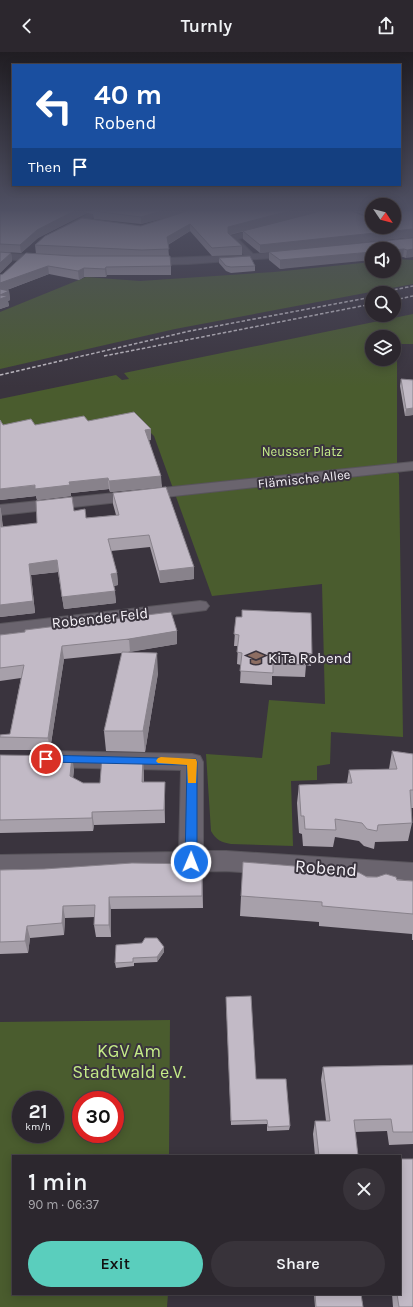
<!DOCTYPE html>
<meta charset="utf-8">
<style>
:root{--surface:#2c272e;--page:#38333a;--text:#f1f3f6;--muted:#a6a5aa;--line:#48444a;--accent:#5acebd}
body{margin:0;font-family:Karla,sans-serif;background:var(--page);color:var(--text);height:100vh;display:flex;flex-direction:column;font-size:15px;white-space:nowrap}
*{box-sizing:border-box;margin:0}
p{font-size:13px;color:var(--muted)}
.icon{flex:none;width:22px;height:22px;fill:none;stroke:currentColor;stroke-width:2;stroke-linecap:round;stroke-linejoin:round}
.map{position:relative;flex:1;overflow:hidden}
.side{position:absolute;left:12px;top:1103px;width:389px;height:140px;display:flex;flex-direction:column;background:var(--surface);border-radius:0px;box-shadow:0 2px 10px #0003,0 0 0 1px var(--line)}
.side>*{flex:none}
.guide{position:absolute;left:12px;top:12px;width:389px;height:122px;border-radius:0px;box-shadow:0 2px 10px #0003,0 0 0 1px var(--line);background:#1a4fa0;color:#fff;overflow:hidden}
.needle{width:26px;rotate:125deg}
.controls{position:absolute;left:365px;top:146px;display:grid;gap:8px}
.controls a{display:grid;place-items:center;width:36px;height:36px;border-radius:50%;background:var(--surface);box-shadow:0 2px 10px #0003,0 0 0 1px var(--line);font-size:20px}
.speed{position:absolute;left:12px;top:1039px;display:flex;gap:8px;font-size:20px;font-weight:700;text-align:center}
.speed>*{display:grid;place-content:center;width:52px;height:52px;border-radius:50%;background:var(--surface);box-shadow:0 2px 10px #0003,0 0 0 1px var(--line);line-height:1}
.speed small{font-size:10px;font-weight:400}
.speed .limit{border:6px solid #d22;background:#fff;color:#111}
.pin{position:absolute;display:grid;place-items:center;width:34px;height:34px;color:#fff;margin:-17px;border:2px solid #fff;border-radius:50%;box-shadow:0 1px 4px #0007}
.me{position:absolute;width:44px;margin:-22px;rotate:1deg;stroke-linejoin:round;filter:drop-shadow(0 0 3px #0008)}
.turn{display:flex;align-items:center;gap:14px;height:84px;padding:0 16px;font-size:18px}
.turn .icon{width:52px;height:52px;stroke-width:2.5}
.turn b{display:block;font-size:28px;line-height:34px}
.then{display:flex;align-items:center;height:38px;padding:0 16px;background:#0003;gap:8px;font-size:15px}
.round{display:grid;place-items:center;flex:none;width:42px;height:42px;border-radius:21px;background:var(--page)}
.overview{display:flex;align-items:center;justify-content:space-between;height:68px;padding:0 16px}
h1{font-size:24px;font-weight:600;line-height:30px}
.cta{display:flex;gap:8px;margin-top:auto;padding:8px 16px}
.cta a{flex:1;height:46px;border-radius:24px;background:var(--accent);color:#111;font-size:16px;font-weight:600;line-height:46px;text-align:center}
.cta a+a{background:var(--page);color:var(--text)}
header{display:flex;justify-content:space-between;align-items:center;height:52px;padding:0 16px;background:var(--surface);font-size:18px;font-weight:600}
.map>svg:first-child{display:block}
.green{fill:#4a5c2e;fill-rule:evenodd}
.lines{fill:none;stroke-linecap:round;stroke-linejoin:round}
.minor-casing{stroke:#58545b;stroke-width:2}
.minor{fill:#6a646e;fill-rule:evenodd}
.rail{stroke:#c2bdc4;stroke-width:1.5;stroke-dasharray:3.5 2;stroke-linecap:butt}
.wall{fill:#a7a0aa}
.shaded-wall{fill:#88828b}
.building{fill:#c2bac6;stroke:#88828b}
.route{fill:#1a73e8;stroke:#114b97}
.slow{fill:#f59e0b}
.labels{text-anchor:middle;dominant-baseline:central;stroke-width:4;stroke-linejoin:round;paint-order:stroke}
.far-park-label{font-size:13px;fill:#c5ec88;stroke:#3a343e}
.far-street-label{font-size:13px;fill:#f6f2f8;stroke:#3a343e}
.street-label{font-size:15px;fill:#f6f2f8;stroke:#3a343e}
.poi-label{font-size:15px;fill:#f6f2f8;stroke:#3a343e;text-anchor:start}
.near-street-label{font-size:18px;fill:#f6f2f8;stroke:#3a343e}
.near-park-label{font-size:18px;fill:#c5ec88;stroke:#3a343e}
</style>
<header><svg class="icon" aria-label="back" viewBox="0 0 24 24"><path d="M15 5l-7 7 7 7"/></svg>Turnly<svg class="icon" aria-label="share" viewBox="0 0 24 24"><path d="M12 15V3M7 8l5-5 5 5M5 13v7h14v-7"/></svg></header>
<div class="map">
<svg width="413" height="1255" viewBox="0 0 413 1255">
<rect width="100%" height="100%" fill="#3a343e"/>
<path class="green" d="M394,207L413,208V232L175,277L0,317V260L86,225L140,229L274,220L372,210V219H394Z
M413,262V292H397V420L399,422L403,685L331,680L330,712L317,714V728L291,729L293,794L231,792C221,790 216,788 211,779L206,702L262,706L269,648L325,652L322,532L212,544L154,384L151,381H13L0,377V347L116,323L122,328L129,327L124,321ZM372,285H394V307H372Z
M170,968L169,1104H13V1242H168L167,1255H0V970ZM21,1048H55V1082H21ZM81,1048H115V1082H81Z"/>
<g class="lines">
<g class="minor-casing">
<path id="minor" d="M95,159H106L65,180H59L58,178Z
M268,174L272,177L271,179L238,187L253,202L296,199L301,202L299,204L188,212L144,213L139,210L144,207L244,203L229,188V184Z
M378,175H390L413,184V190Z
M0,201L48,204L53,207L48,210L0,207Z
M413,410V418L0,463V453Z
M200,549L206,550L209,554L206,558L0,584V572Z
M46,699L192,702L200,704L203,710V799H226L413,811V831L226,819L0,823V803L179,800L181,718L46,715L38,713L35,707L38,701Z"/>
</g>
<use href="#minor" class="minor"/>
<path class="rail" d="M378,241L413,234
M394,248L413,244
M104,304L372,252
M0,323L190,279L372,245"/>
</g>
<path class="wall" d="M0,159H318L230,183L242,194V203L212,204L190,179L168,193L169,204L171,214V223H107L106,225H84L79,228L49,222L7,238L9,239L10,248L8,249L9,254L0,257V223L3,222L36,202L35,193L141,174L171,164L141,172L94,167L93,162L87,161L38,186L21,201L4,200L11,201L12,209L0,221Z
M353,159H372V166Z
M413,159V185L260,201L243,187V179L372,167Z
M413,186L406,206L403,205L394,206V197L280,217L269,208V200Z
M219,206L255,214V219L231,221L226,219L219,211Z
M401,327L413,328V363L405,364L400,334Z
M0,368L3,373H35L88,369L151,377V388H149L162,435L110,440L109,437L71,441V444L37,448L36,444L0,448V451Z
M113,441L194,515V527L160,531L150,495L111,499L117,521L118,533L114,534L116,551L64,557L58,520L31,523L35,561L0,565V455L3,475L37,471L74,459L86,466L116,463L113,452Z
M236,565L312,602L311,614L306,613L305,625L272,624V633L240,631L241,613L237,612L238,594H234Z
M25,578L177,592L128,600L158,621L145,700L106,699L104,679L122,601L64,607L50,698H0V683L10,682L21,626L0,629V583L25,580Z
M392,699L413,702V756H411L412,771L408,789L375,790L374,797L364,794L359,789L335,785L333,795L303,794L302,782L299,781L297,751L299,733L347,731L349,718L389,717Z
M0,703L74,717L73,726L83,731H100L144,719V730H165V771L94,773L93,779L0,781Z
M202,812L203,856L111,857V885H96L94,873L95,865L65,866L64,883L30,886L28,901L0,902V818L44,817Z
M306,820L377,825L413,829V888H412V882L319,874V870L240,864L241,844Z
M164,895V900L157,910L134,911V914L116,916L115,911Z
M226,945L256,1027L290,1074L289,1078L267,1079V1072L231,1073Z
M413,1013V1092L389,1093L387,1079L355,1080L358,1104H315L313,1082L315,1069H326L321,1028L323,1015Z
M314,1242H361L363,1255H315Z
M392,1242H400L413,1255H393Z"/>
<path class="shaded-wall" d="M74,159H87V161L38,186L21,201L20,193L37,178Z
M161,159H190L141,172V165Z
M289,159H318L228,183V175Z
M190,172V179L167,193V185Z
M413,177V185L260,201V193Z
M404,197L403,205L394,206V198Z
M413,197V205L406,206L407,198Z
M372,200V208L280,217V208Z
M11,201L12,209L0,221V211Z
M48,214L49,222L4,239H9L10,248L8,249L9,254L0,257V231Z
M106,215L107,223L106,225L105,217Z
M84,216V225L79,228L78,219Z
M413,356V363L405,364L406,357Z
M151,377V388L146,389L145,378Z
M161,424L162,435L110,440L109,429Z
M108,426L109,437L71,441V444L37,448L36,444L0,448V451V437Z
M0,455L2,464L3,487L1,475Z
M57,508L58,520L31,523L35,561L0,565V553L29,512Z
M194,515V527L160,531L159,519Z
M117,521L118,533L112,534L111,522Z
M115,539L116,551L64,557L62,545Z
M177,579V592L130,600L129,587Z
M62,594L64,607L50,698L48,686Z
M157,601L158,621L145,700L143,679Z
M72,704L74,717L72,736L70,724Z
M143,706L144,719L143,743L142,730Z
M165,730V771L164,758Z
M92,760L94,773L93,779L92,766Z
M109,845L111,857V885L109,873Z
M63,854L65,866L64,883L62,871Z
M27,874L30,886L28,901L25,889Z
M164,895V900L157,910V905Z"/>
<path class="building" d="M0,159H74L37,178L20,193L0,192Z
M94,159H161L141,165Z
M187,159H289L228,175V181L242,194L212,196L190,172L167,185L169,197L142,198L35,193L45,184L82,166L141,174Z
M321,159H351L372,167V175H394V159H413V177L260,193L243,179Z
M413,186V197L407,198L404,197L394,198V197H372V200L280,208L269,200Z
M0,200L11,201L0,211Z
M26,201L74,204H170L171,214L106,215L105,217L84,216L78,219L48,214L0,231V223L3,222Z
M250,204L255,214L231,215L226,214L219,206Z
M0,237L9,239L0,243L8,244L0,247Z
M401,327L413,328V356L406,357Z
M134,360L151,377L145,378L161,424L109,429L108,426L69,430L70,433L35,437V433L0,437V368L3,373L31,367L35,373L84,364L88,369Z
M166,435L194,515L159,519L149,483L108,487L117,521L111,522L115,539L62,545L57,508L29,512L33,549L0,553V456L1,475L37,471L36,449L72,445L74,459L85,457L86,466L119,463L113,441Z
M242,558L311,561L312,602L306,601V613L273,612V621L240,619L242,601L237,600L239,583L234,582L236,565H242Z
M171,560L177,579L129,587L62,594L48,686L0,685V683L10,682L24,613L0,616V583L25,580V578Z
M122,600L157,601L143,679H104Z
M392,699L413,702V738H410L412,771L378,773L377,779L367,777L362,771L335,767L336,778L305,777L304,764H301L299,733L352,731L349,718L397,717Z
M0,703L72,704L70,724L83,731H100L102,705L143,706L142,730H165L164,758L92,760V766L0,768Z
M243,810L307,815L306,820L339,822L358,820L367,825H377L386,822L396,825L397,828L413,829V862L322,854V850L241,844Z
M132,811L202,812V844L109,845V873H94L95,853L63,854L62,871L27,874L25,889L0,890V818L44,817Z
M145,886H157L164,895L157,905L133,906V910L115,911L116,893L142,891Z
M251,944L256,1027H286L290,1074L268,1075L267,1068L231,1069L226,945Z
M413,1013V1080H393L391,1067L354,1068L358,1104H319L315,1069H330L323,1015Z
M400,1107H413V1255H399L397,1242H400Z
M315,1242H361L363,1255H316Z"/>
<linearGradient id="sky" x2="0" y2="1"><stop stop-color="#201d22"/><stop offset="0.47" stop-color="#4f5063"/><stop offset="1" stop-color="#4f5063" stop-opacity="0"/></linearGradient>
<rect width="413" height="335" fill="url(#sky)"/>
<path class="route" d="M46,703L196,707L197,710V810L195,813H187L185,810L187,713L46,710L41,707Z"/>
<path class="slow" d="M161,705L196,707L197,710L196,731H188L187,713L158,711L156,709L158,706Z"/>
<defs>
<g id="school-bare" transform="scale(1.2)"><path d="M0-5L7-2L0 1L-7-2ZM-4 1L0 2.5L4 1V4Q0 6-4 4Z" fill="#8d6e63" stroke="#3a343e" stroke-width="2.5" paint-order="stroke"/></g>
</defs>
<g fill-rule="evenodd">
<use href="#school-bare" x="256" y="606"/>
</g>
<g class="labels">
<g class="far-park-label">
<text x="302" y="399">Neusser Platz</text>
</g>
<g class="far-street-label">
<text transform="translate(304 427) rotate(-6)">Flämische Allee</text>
</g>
<g class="street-label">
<text transform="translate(100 566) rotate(-6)">Robender Feld</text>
</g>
<g class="poi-label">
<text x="268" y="606">KiTa Robend</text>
</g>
<g class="near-street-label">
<text transform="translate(326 816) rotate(4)">Robend</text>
</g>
<g class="near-park-label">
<text x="129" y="999">KGV Am<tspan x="129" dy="21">Stadtwald e.V.</tspan></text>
</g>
</g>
</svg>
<div class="controls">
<a><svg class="needle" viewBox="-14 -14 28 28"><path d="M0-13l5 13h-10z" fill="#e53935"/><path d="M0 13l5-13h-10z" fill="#a6a5aa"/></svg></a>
<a><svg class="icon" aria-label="sound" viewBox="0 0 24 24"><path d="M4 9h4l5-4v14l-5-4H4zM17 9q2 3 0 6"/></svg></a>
<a><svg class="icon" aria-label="search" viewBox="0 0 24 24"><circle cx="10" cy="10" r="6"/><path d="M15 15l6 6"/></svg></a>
<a><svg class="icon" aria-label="layers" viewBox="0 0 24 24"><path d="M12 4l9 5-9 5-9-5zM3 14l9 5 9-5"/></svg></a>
</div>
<div class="speed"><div>21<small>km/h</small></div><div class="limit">30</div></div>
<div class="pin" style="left:46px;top:707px;background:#d93025"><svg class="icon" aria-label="arrive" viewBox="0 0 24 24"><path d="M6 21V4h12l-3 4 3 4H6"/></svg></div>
<svg class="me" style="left:191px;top:810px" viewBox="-20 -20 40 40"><circle r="17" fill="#1a73e8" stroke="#fff" stroke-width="3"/><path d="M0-11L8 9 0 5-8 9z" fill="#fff"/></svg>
<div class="guide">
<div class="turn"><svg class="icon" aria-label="left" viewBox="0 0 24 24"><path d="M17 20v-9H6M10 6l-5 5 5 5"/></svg><div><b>40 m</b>Robend</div></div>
<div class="then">Then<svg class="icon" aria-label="arrive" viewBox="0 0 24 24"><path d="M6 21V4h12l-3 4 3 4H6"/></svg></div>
</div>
<section class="side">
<div class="overview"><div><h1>1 min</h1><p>90 m · 06:37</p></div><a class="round"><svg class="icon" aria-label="close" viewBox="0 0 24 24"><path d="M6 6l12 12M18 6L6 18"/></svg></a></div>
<div class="cta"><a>Exit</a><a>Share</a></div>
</section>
</div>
